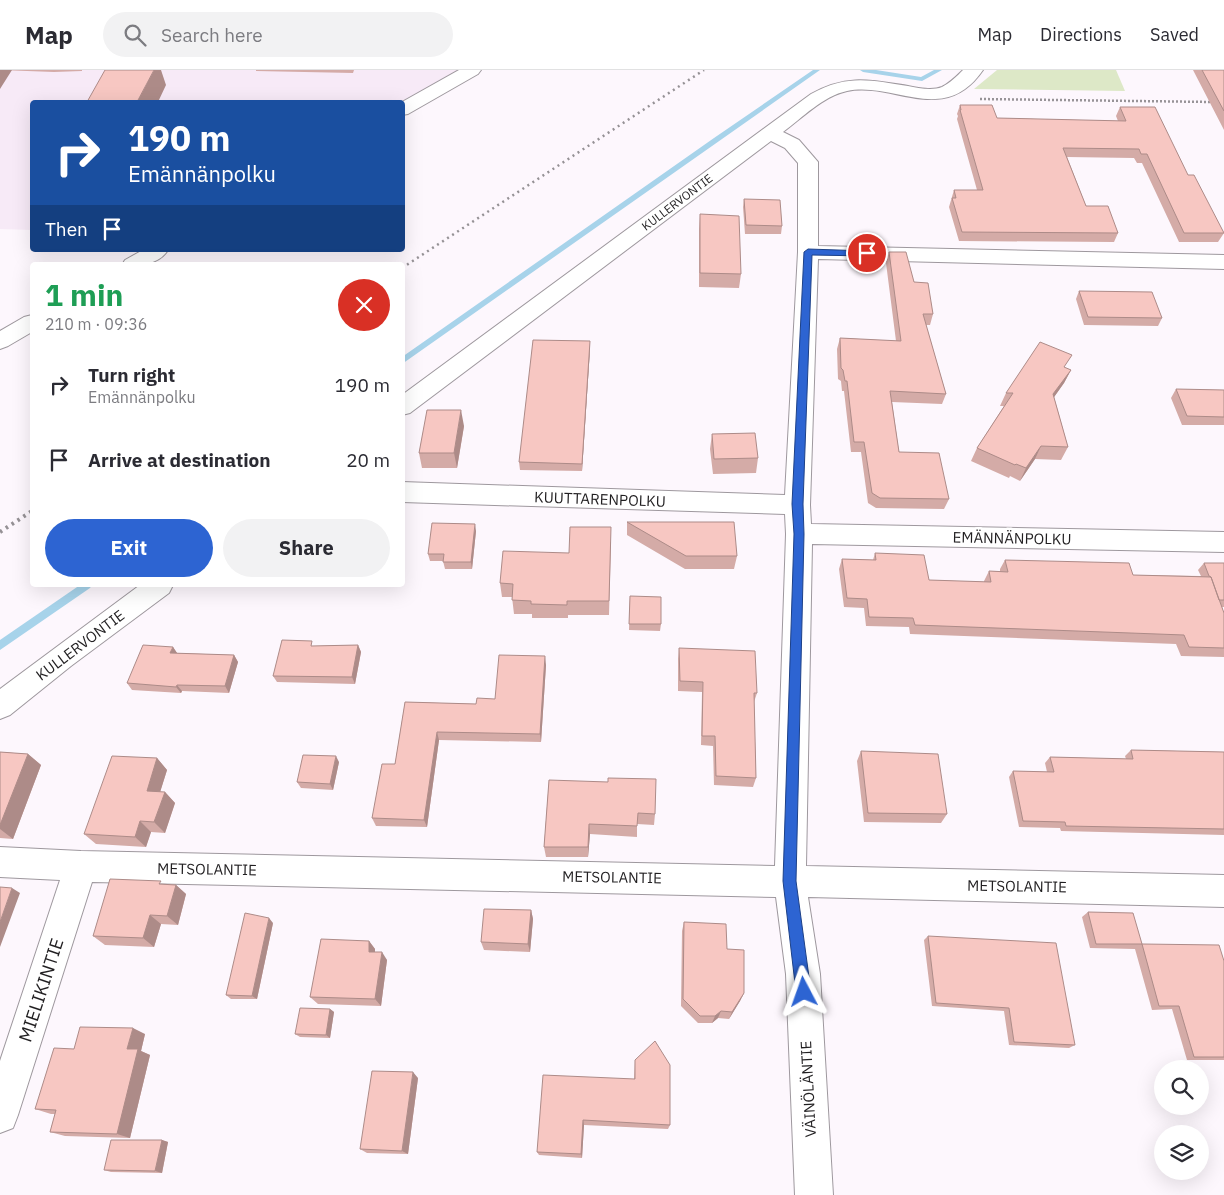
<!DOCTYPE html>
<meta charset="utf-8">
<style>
:root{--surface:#fff;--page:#f2f2f3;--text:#2b2b33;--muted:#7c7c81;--line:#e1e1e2;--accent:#2d64d2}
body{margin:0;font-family:"IBM Plex Sans",sans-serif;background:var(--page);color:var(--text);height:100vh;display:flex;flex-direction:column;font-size:19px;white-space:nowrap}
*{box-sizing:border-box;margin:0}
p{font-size:16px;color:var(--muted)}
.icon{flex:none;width:28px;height:28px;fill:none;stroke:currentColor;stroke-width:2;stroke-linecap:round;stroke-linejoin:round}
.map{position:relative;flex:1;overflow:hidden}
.sheet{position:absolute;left:30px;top:192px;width:375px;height:325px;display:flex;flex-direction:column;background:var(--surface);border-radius:5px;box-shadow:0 5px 20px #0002}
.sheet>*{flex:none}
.top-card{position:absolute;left:30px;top:30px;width:375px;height:152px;border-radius:5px;box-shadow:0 5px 20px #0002;background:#1a4fa0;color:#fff;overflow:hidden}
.controls{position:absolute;left:1154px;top:990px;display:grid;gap:10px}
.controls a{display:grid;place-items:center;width:55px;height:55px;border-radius:50%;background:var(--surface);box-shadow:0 5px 20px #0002;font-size:25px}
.pin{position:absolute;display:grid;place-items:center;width:42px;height:42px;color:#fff;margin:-21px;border:2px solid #fff;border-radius:50%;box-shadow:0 1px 5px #0007}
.me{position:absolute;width:55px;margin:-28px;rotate:356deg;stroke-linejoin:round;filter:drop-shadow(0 0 4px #0008)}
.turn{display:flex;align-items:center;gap:18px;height:105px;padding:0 15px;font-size:22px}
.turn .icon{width:65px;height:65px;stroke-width:2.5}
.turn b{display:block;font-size:35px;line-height:42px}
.then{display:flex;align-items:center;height:48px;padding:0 15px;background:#0003;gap:10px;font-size:19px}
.round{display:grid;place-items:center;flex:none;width:52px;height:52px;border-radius:26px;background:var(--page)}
.headline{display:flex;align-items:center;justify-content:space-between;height:85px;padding:0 15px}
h1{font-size:30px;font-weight:800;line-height:38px;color:#1e9e55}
.primary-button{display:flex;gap:10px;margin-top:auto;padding:10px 15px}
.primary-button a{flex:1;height:58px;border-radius:30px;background:var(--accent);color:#fff;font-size:20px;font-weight:800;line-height:58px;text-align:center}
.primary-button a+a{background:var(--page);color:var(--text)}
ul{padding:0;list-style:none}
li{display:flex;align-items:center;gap:15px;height:75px;padding:0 15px}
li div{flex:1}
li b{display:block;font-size:19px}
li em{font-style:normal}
header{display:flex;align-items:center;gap:30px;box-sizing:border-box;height:70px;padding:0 25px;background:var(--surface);border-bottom:1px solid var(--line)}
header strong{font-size:24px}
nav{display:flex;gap:28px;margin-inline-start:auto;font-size:18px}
.search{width:350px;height:45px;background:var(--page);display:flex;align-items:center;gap:12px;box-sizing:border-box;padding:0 18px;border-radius:28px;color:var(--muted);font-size:19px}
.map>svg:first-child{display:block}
.built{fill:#f7eaf7}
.green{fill:#dde8c7}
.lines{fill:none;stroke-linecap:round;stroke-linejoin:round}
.stream{fill:#a7d3ea;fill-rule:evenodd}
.minor-casing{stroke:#9e989e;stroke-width:2}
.path{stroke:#979397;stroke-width:2.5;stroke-dasharray:2 2;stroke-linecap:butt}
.minor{fill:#fff;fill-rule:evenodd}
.rail-far1{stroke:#959195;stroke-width:2.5;stroke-dasharray:2 4;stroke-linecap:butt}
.rail{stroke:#959195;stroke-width:4;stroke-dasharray:2.5 4.5;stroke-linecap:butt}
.wall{fill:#d4aba7}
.shaded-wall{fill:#ad8b88}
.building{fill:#f7c7c2;stroke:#ad8b88}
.route{fill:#2d64d2;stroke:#1d4188}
.labels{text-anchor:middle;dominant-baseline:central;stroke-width:5;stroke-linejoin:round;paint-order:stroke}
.far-street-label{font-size:12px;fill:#211f21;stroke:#fff}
.street-label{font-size:15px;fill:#211f21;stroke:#fff}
.near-street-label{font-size:18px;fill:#211f21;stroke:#fff}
</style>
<header>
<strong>Map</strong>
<div class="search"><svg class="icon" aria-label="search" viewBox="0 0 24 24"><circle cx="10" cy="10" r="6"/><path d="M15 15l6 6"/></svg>Search here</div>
<nav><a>Map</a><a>Directions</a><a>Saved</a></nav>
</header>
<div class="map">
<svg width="1224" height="1125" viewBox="0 0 1224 1125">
<rect width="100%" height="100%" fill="#fdf7fd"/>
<path class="built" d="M0,0H461L403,33L32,32V160L0,159Z"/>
<path class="green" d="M997,0H1116L1125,21L974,19Z"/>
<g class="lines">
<path class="stream" d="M813,0H820L402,294V287L714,68Z
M860,0H876L921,7L934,0H942L922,11L863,2Z
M80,515H92L90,518L0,580V570Z"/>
<g class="minor-casing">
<path id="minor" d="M459,0H481L478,4L408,44L402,45V32Z
M963,0H983C944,57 894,11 847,21C823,26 802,48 783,62L799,70L818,92V176L1224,185V199L818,189L810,435L811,454L1224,462V482L812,474L806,796L1224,805V837L808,827L820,904L833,1125H795L786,904L776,827L92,812L18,1045L13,1058L0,1063V991L60,810L0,807V777L81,781L775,796L786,464L785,444L402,432V412L785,425L798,182V93L785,78L771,71L410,343L402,345V325L811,24C847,4 870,10 908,16C918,18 932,21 942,17C950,13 957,6 963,0Z
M143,180H168C158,196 139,195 122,195L125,190Z
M32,245V262L8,276L0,279V261L24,247Z
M140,515H173L169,523L71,596L10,645L0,649V619Z"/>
</g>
<path class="path" d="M980,29L1213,32"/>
<use href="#minor" class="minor"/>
<path class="rail-far1" d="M402,198L704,0"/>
<path class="rail" d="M0,462L32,441"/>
</g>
<path class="wall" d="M0,0H82V1L54,2Z
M256,0H354L353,3L256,1Z
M1193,0H1224V60Z
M960,35L997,48L1118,51L1116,46L1120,37L1188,105L1224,163L1218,172H1179L1142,93H1137L1134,88L1067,87L1086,136L1118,163L1114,172L959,171L949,137L954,120H977L957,49L958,46L957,44Z
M744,129L782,156L781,164H745L743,137Z
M700,144L741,204L739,218L699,217V159Z
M889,182L914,212L933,244L930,255H926L946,324L942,334L892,332L899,382L949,429L944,439L876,438L868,433L861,382H851L844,321H842L841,311L838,309L837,279L840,268L896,271L886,193Z
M1079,221L1162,248L1158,256L1084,255L1076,229Z
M590,279L582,401L520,400L519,392Z
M1066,298L1071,300L1064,313L1054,327L1068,377L1061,390L1035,389L1020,411L1010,406L1009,408L971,391L977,378L1004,336H1000L1006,323Z
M1176,319L1224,320V355H1182L1171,328Z
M464,356L457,398H422L419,383Z
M712,364L758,388L756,403L713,404L710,379Z
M627,452L737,486L734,499H685L627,465Z
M476,461L472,499H445L443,491H430L428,484Z
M611,472L609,545H568V548H532V544H514L512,527H502L500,513L569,483Z
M875,483L929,510L984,512V511L989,501H1000V499L1005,490L1133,505L1201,506L1198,500L1204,493H1224V537H1222L1224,543V587L1181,586L1176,574L910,564L909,557L866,556L864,538L844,537L839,499L842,489L873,490Z
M630,526L661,554L660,561L629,560Z
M358,575L361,582L355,614L277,612L273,606L315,576Z
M173,577L177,583L234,585L238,592L229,623L182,621L181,623L132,620L127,613Z
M679,578L757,623L754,632L756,708L753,717L714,715L713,676L701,675L702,622L678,621V589Z
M546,595L541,672L439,670L427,757L376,756L372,748L395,694L405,632L476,634L495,629Z
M1131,680L1224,682V765L1061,761L1060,758L1019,757L1009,707L1013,701L1047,702L1045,693L1050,687L1126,689L1125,686Z
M861,681L947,744L941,753L864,752L857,691Z
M0,682L28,684L41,695L13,769L0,768Z
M157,688L167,700L160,722H165L175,733L165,763L151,762L146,777L96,774L84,764Z
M339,692L333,720L301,718L297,712Z
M549,710L655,744L654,755L637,754V767L590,764L588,787H546L544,777Z
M164,814L176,815L186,824L178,855L161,854L154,877L105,875L93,866Z
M531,840L533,849L530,882L484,880L481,872Z
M1088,842L1142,874L1224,891V990H1187L1172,939L1152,940L1135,879L1090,878L1082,847Z
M684,852L727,879L744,923L740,931L729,949L718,948L712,953H698L681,936L682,861Z
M273,853L257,929H231L226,925Z
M928,866L1075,975L1069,978L1009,975L1004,941L932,936L924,870Z
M369,871L375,879V882L387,890L381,936L318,934L310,927Z
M330,939L334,942L330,968L300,967L295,964Z
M145,964L141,981L150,985L130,1068L65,1066L50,1062L55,1044H51L35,1039L74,979Z
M635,990L670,1055L668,1059L584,1055L582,1088L539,1085L537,1082L634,1009Z
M418,1008L408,1084L367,1083L360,1079Z
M162,1070L168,1072L162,1103L111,1102L104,1100Z"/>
<path class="shaded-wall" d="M0,0H12L0,19Z
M154,0H161L166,15L158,32H137Z
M590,271V279L582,401V394Z
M1071,300L1064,313L1047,337L1053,324Z
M461,340L464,356L457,398L454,383Z
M1041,376L1035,389L1020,411L1026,398Z
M475,454L476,461L472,499L471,492Z
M358,575L361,582L355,614L352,607Z
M173,577L177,583H170Z
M234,585L238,592L229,623L225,616Z
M545,586L546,595L541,672L540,664Z
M177,615L182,621L181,623L176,617Z
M437,662L439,670L427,757L424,750Z
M28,684L41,695L13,769L0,759V755Z
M336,686L339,692L333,720L330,714Z
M157,688L167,700L157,732L147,721Z
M165,722L175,733L165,763L154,752Z
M140,751L151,762L146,777L135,767Z
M589,754L590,764L588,787V777Z
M176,815L186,824L178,855L167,846Z
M12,818L20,823L0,877V852Z
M531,840L533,849L530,882L528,874Z
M150,845L161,854L154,877L143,868Z
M269,848L273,853L257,929L252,926Z
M369,871L375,879V890L369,882Z
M382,882L387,890L381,936L375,929Z
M744,923L740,931L729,949L732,942Z
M330,939L334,942L330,968L326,965Z
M721,941L718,948L712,953L715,946Z
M133,958L145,964L141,981L150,985L130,1068L117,1064L127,979Z
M413,1002L418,1008L408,1084L402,1081Z
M583,1050L584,1055L582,1088L581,1084Z
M162,1070L168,1072L162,1103L155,1101Z"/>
<path class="building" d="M105,0H154L137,32H87Z
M1202,0H1224V41Z
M960,35H992L997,48L1126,51L1120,37H1155L1188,105H1194L1224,163H1184L1147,84H1141L1139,79L1063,78L1086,136H1108L1118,163L962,162L952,128H956L954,120H983L960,40H961Z
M744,129L780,130L782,156L746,155Z
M700,144L739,146L741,204L700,203Z
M889,182H906L914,212L928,213L933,244H923L946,324L890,321L899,382L939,383L949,429L880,428L872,423L864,372H854L847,311H845L843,300L841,298L840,268L901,271Z
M1079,221L1152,222L1162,248L1088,247Z
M533,270L590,271L582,394L519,392Z
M1040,272L1072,285L1064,297L1071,300L1053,324L1068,377L1041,376L1026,398L1016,394L1015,395L977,378L1013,323H1006Z
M1176,319L1224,320V347L1187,346Z
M427,340H461L454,383H419Z
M755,363L758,388L714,389L712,364Z
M627,452H734L737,486H686Z
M432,453L475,454L471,492H443L444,484H428Z
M570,457H611L609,531H567V535L531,534V531L512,530L513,514L500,513L503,481L569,483Z
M875,483L924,485L929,510L991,512L989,501L1008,502L1005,490L1129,493L1133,505L1211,507L1224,543V578L1189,577L1184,565L915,555L913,548L869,547L867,529L847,528L842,489L876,490Z
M1204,493H1224V530H1219L1211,507L1209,506Z
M630,526L661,527V554H629Z
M282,570L312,571L311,576L358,575L352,607L273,606Z
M143,575L173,577L170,583L234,585L225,616L177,615L176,617L127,613Z
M679,578L755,581L757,623H754L756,708L716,706L715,666H702L703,612L680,611Z
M499,585L545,586L540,664L437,662L424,750L372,748L382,694H395L405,632L476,634L477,628L495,629Z
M1131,680L1224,682V759L1066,756L1065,752L1023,751L1013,701L1054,702L1050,687L1133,689Z
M861,681L938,684L947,744L868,743Z
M0,682L28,684L0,755Z
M303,685L336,686L330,714L297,712Z
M112,686L157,688L147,721L165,722L154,752L140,751L135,767L84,764Z
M608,708L656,709L655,744L638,743L637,756L589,754L588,777H544L549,710L608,712Z
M110,809L161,811L159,814L176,815L167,846L150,845L143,868L93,866Z
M0,817L12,818L0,852Z
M484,839L531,840L528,874L481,872Z
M1088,842L1133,843L1142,874H1096Z
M245,843L269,848L252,926L226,925Z
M684,852L726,854L727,879L744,880V923L732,942L721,941L715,946H700L683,929Z
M928,866L1056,873L1075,975L1014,972L1009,938L936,933Z
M321,869L369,871V882H382L375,929L310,927Z
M1142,874L1219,875L1224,891V987H1194L1179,936H1159Z
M300,938L330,939L326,965L295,964Z
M80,957L133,958L127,979H138L117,1064L50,1062L56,1040L35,1039L54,978L74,979Z
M655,971L670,995V1055L583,1050L581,1084L537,1082L543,1005L635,1009V990Z
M372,1001L413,1002L402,1081L360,1079Z
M111,1070H162L155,1101L104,1100Z"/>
<path class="route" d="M808,179L867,181L872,183L867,186L812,185L803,434L804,464L796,811L811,922L808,927L804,930L799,927L796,922L783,811L794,464L792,434L804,182Z"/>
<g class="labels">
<g class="far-street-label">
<text transform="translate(677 132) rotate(-37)">KULLERVONTIE</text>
</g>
<g class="street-label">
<text transform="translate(600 429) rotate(2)">KUUTTARENPOLKU</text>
<text transform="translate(1012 468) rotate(1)">EMÄNNÄNPOLKU</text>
<text transform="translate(80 575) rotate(-37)">KULLERVONTIE</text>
<text transform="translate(207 799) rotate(1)">METSOLANTIE</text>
<text transform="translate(612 807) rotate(1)">METSOLANTIE</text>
<text transform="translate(1017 816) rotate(1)">METSOLANTIE</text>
<text transform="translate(808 1019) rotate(-93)">VÄINÖLÄNTIE</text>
</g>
<g class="near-street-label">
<text transform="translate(41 920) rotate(-72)">MIELIKINTIE</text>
</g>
</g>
</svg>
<div class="controls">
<a><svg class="icon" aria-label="search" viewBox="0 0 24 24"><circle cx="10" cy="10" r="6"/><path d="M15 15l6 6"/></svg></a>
<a><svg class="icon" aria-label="layers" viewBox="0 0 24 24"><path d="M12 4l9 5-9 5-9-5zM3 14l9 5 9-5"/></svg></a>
</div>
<div class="pin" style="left:867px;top:183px;background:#d93025"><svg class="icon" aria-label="arrive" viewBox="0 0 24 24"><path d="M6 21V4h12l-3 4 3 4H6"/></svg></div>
<svg class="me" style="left:804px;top:922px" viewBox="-20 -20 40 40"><path d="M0-17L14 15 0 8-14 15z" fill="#2d64d2" stroke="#fff" stroke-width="4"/></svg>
<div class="top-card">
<div class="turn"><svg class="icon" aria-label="right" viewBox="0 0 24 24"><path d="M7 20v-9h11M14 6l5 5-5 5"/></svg><div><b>190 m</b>Emännänpolku</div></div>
<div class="then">Then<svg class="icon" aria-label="arrive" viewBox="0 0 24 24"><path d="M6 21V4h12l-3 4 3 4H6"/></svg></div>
</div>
<section class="sheet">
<div class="headline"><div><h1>1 min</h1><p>210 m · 09:36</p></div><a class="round" style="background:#d93025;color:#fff"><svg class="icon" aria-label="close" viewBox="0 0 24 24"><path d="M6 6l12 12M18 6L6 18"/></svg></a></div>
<ul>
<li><svg class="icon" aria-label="right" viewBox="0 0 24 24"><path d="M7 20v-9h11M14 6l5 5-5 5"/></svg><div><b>Turn right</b><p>Emännänpolku</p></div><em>190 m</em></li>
<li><svg class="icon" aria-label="arrive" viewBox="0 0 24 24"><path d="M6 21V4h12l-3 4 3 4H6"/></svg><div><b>Arrive at destination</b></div><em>20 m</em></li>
</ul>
<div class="primary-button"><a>Exit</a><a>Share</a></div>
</section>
</div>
